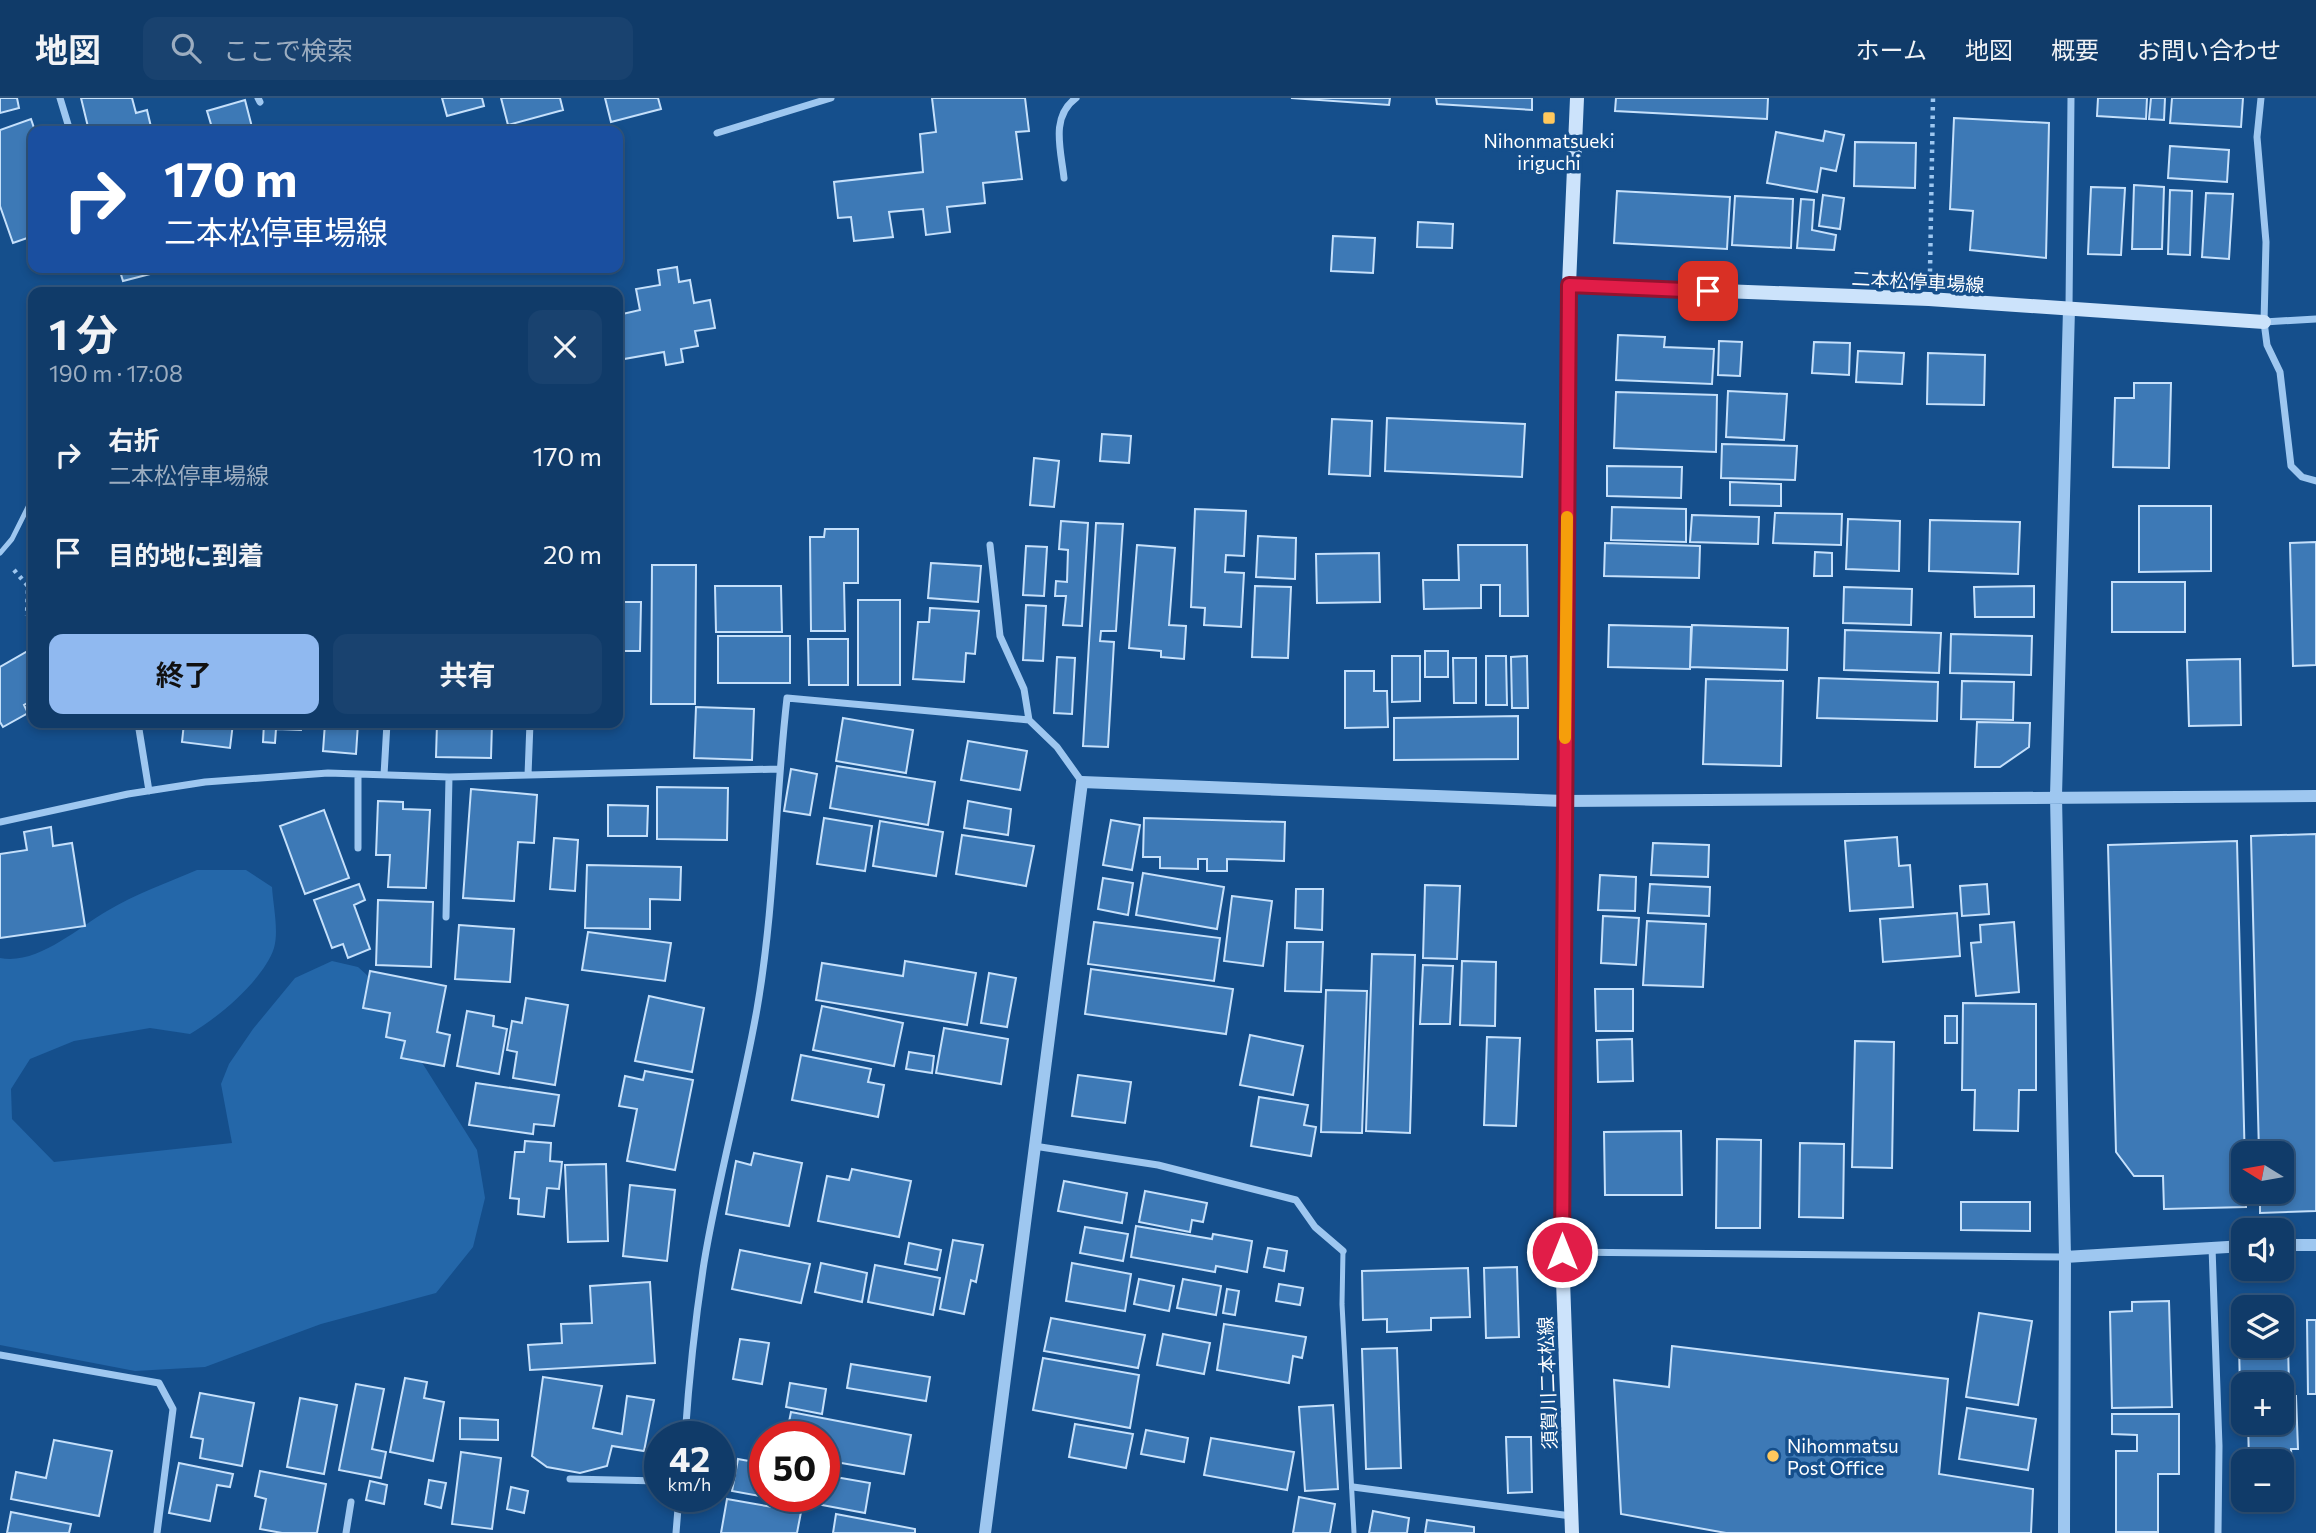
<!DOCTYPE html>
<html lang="ja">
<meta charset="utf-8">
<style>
:root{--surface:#103b69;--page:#19426f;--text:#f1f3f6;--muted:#9cadc0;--line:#30557d;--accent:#90b9f0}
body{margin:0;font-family:Commissioner,"Noto Sans JP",sans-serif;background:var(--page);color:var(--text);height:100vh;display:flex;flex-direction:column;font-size:26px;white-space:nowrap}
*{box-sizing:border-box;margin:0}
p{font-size:23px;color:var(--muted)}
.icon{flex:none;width:38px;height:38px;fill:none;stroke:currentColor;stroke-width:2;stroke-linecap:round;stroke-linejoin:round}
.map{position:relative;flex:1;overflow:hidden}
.side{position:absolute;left:28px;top:189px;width:595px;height:441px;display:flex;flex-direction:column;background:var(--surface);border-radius:14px;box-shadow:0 4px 10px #0003,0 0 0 2px var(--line)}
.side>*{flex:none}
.banner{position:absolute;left:28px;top:28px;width:595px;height:147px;border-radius:14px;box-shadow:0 4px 10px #0003,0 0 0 2px var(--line);background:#1a4fa0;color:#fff;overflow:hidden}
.needle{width:46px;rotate:281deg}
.tools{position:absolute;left:2231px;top:1043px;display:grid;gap:14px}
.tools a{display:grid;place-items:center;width:63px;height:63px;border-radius:14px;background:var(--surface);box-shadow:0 4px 10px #0003,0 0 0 2px var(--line);font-size:35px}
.speed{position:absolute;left:644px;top:1323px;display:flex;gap:14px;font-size:35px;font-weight:700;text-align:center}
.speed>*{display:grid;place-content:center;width:91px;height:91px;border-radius:50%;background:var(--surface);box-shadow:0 4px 10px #0003,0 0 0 2px var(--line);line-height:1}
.speed small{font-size:18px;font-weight:400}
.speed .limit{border:10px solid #d22;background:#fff;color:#111}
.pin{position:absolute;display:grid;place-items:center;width:60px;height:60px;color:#fff;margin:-30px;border-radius:14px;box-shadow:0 4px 10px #0006}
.me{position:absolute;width:77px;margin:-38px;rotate:0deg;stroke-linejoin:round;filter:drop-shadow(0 0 5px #0008)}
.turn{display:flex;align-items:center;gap:24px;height:147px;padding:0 21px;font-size:32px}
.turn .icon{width:91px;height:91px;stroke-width:2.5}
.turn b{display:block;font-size:49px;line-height:60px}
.round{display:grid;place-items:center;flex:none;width:74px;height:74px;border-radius:14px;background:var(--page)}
.headline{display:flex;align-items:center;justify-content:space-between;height:119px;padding:0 21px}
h1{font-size:42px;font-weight:700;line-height:52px}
.cta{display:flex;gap:14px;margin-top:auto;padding:14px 21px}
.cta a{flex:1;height:80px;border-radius:14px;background:var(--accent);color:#111;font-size:28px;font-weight:700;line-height:80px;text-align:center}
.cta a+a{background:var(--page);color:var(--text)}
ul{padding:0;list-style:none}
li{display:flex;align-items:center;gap:21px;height:98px;padding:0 21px}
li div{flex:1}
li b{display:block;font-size:26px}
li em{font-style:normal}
header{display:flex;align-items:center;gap:42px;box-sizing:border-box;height:98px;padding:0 35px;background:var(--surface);border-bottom:2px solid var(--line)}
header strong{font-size:33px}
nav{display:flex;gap:38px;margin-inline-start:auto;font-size:24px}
.search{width:490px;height:63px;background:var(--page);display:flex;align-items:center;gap:18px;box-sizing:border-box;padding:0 24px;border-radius:14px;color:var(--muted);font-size:26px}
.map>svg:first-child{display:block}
.green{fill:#2467a9}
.building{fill:#3d79b6;stroke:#c5e0fb;stroke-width:2;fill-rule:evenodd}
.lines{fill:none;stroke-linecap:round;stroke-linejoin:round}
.path{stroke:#9ec7f0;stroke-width:4.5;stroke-dasharray:3.5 5;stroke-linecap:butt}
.service{stroke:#9ec7f0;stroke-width:5}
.minor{stroke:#9ec7f0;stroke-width:7}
.tertiary{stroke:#9ec7f0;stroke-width:12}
.secondary{stroke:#cce3fb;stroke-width:14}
.route-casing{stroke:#92132f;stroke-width:18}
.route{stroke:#e11d48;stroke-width:12}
.slow{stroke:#f59e0b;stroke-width:12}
.poi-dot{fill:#ffc85d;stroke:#154f8c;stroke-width:2.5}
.labels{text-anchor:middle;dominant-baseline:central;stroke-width:7;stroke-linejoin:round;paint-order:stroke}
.poi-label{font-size:19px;fill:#fff;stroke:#154f8c}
.street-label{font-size:19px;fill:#fff;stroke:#154f8c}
</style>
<header>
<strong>地図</strong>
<div class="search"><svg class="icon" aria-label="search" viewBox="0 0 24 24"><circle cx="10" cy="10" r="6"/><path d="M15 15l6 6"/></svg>ここで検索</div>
<nav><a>ホーム</a><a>地図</a><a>概要</a><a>お問い合わせ</a></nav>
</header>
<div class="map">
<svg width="2316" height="1435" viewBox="0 0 2316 1435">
<rect width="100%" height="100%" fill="#154f8c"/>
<path class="green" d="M197,772H246L272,789C273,806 279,833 274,850C264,881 218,920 190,936L150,930L74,943L30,961L11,991L12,1021L54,1064L232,1045L221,986L229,966L253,931L295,880L332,863L358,869L379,888L416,955L477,1052L485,1100L473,1149L436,1195L321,1226L205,1269L135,1273L0,1247V860C38,867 76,831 107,813C135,796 167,785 197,772Z"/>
<path class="building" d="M0,0H17L19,10L0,15Z
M81,0H132L136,15L147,12L152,33H89Z
M442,0H482L484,8L447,18Z
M501,0H560L563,12L508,27Z
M605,0H658L661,11L611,24Z
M932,0H1025L1029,33L1016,34L1022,81L983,85L985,105L947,109L950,134L926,137L923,111L889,114L893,139L854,143L851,119L838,120L834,84L923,74L920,36L936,34Z
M1291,0H1390L1389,7Z
M1436,0H1532V12L1437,6Z
M1616,0H1768L1767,21L1615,13Z
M2098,0H2147L2146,21L2097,18Z
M2151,0H2165L2164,22L2149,21Z
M2172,0H2243L2241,29L2170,25Z
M245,2L253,33H213L207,13Z
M1954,20L2049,25L2046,160L1970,152L1973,113L1950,111Z
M31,21L35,33L33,138L13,145L0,108V32Z
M1825,33L1844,37L1836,73L1821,70L1817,94L1767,85L1776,34L1823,43Z
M1855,44L1916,45L1915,90L1854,88Z
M2170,48L2229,52L2227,84L2168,80Z
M2134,87L2164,89L2162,151H2132Z
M2091,89L2125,90L2121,157L2088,156Z
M2170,92L2192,93L2190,157L2168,156Z
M1617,93L1730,99L1727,151L1614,145Z
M2206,95L2233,96L2229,161L2202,159Z
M1823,97L1844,100L1840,131L1819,128Z
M1735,98L1793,101L1791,150L1732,147Z
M1801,101L1814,102L1812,132L1836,137L1834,152L1797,150Z
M1418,124L1453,126L1452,150L1417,149Z
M1333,138L1375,140L1373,175L1331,173Z
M677,169L679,184L690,182L694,205L710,202L715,230L695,233L698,248L681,251L683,264L666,267L664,254L624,261L618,217L640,212L636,191L660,187L658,172Z
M119,170H166V172L123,183Z
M1618,237L1665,239L1664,249L1714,251L1712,286L1616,282Z
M1719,243L1742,244L1740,278L1718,277Z
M1814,244L1850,245L1849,277L1812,275Z
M1858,253L1904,255L1902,286L1856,284Z
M1928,255L1985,257L1984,307L1927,306Z
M2134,285H2171L2169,370L2113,369L2115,300H2134Z
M1728,293L1787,296L1784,342L1726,339Z
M1616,294L1717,297L1716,354L1614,350Z
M1387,320L1525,326L1522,379L1385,373Z
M1332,321L1372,323L1370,378L1329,376Z
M1102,336L1131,338L1129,365L1100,363Z
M1722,346L1797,348L1795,382L1721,380Z
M1034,360L1059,363L1054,409L1030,407Z
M1607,368L1682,369L1681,400L1607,398Z
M1730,384L1781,386V408L1730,407Z
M2139,408H2211V473L2139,474Z
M1612,409L1686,411V444L1611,442Z
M1195,411L1246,413L1244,458L1226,457L1225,474L1244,475L1241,529L1204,527L1205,510L1191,509Z
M1775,415L1842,416L1841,447L1773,445Z
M1692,417L1759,419L1758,446L1690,444Z
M1848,421L1900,423L1899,473L1846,471Z
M1930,422L2020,424L2018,476L1929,473Z
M1061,423L1088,425L1082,528L1063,527L1066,498H1055L1056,483L1067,484L1068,452L1059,451Z
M1096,425L1123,426L1116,533H1101L1100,543L1114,544L1108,649L1083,648Z
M825,431H858V485H844L845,533H811L810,439H824Z
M1258,438L1296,440L1295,481L1256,479Z
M2316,444V567L2293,568L2290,445Z
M1605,445L1700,448L1699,480L1604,478Z
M1137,447L1175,450L1169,527L1186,528L1184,561L1161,559V553L1129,550Z
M1458,447H1527L1528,518H1500V487H1481V510L1424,511L1423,482H1459Z
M1026,448L1047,449L1044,498L1023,497Z
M1815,454L1832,455V478H1814Z
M1379,455L1380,504L1317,505L1316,456Z
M931,465L981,468L978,504L928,500Z
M652,467H696L695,606H651Z
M2112,484H2185V534H2112Z
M715,488H781L782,534H716Z
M1255,488L1291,489L1288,560L1252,559Z
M2034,488V519H1975L1974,489Z
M1844,489L1912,491L1911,527L1843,525Z
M858,502H900V587H858Z
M618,504H641L640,553H618Z
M1026,507L1046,508L1043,563L1023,562Z
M930,510L979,513L975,556L966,555L964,584L913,581L918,524H929Z
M1609,527L1691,529L1690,571L1608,569Z
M1692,527L1788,530L1787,572L1690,569Z
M1845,532L1941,535L1939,575L1844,572Z
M1951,536L2032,538L2031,577L1950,575Z
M718,538H790V585H718Z
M808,541H848V587H809Z
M33,550V602L24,607L28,615L3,629L0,624V569Z
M1425,553H1448V579H1425Z
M1392,558H1420V603L1392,604Z
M1486,558H1506L1507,607H1486Z
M1527,558L1528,610H1512L1511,559Z
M1057,559L1075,560L1072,616L1054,615Z
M1453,560H1476V605H1454Z
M2240,561L2241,627L2189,628L2187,562Z
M1345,573H1374V593H1387L1388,629L1345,630Z
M1819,580L1938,584L1937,623L1817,620Z
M1706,581L1783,583L1781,668L1703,666Z
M1962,583L2014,584L2013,622L1961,621Z
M696,609L754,611L752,662L694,660Z
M1518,618V661L1394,662V620Z
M843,620L913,632L906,675L836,663Z
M1977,624L2030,625L2029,649L2000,669H1975Z
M184,625H233L230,650L182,644Z
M264,625H302L301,632L276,631L275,645L263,644Z
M325,625H358L356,656L323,653Z
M437,625H492L491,660L436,659Z
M968,643L1027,653L1020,692L961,682Z
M837,668L935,684L928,727L830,710Z
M791,671L817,676L810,717L784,713Z
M657,689L728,690L727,742L657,741Z
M471,691L537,697L534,745L518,744L514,803L463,800Z
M378,703L403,704V711L430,712L426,790L388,789L390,757H376Z
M968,703L1011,711L1008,737L964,730Z
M608,707L648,708L647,738H608Z
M324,712L349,780L305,796L280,728Z
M824,720L872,728L865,773L817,766Z
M1144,720L1285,724L1284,763L1227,761V773H1207V761H1198V771L1160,770V759H1143Z
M1111,722L1140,727L1132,772L1103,767Z
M880,723L943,734L936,778L873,768Z
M51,729L53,748L72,745L85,828L0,840V756L27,752L24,734Z
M2316,736V1113L2260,1115V1094H2282V1055H2259L2251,738Z
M962,737L1034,748L1026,788L956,776Z
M1897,739L1899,768L1910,767L1913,809L1850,813L1845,743Z
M554,740L578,742L575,793L550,791Z
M2237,743L2246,1109L2164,1111L2163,1078H2134L2116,1054L2108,747Z
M1653,745L1709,747L1708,779L1651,777Z
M587,767L681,769L680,802L650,801V831L585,830Z
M1143,775L1224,789L1217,831L1136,817Z
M1600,777L1636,779L1635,813L1598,812Z
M1103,780L1133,785L1128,817L1098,811Z
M359,786L365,802L354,807L370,851L348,860L343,846L332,850L314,802Z
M1650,786L1710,789L1709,818L1648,815Z
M1987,786L1989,816L1962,818L1960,788Z
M1425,787L1460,788L1457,861L1423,860Z
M1296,791H1323L1322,832L1295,830Z
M1232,798L1272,803L1263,868L1224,863Z
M378,802L433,804L431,869L376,867Z
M1957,815L1960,858L1883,864L1880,821Z
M1603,818L1639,820L1636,867L1601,865Z
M1647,823L1706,826L1703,889L1643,887Z
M1094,824L1220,840L1214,883L1088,866Z
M2014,824L2019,894L1976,898L1971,845L1981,844L1980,827Z
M459,827L514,831L510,884L455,881Z
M588,834L671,845L665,883L582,872Z
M1287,844H1323L1321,894L1285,893Z
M1372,856L1415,857L1410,1035L1366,1033Z
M905,863L976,875L967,927L816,902L822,865L903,878Z
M1462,863L1496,864L1495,928L1460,927Z
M1423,867L1453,868L1450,926H1420Z
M1091,871L1233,891L1226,936L1085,916Z
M370,873L446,888L437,934L450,937L444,968L401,960L405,943L386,939L390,915L363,910Z
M989,875L1016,880L1007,929L981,925Z
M1595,891H1633V933H1596Z
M1326,892L1367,893L1362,1035L1321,1034Z
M649,898L704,910L692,974L635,963Z
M526,900L568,907L555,987L513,980L517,954L507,952L512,923L522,925Z
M1963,905L2036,906V992H2019L2018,1033L1974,1032L1975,992H1962Z
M822,908L903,925L894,968L813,952Z
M467,913L494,918L493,928L507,931L499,976L457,968Z
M1945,918H1957V945H1945Z
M944,930L1008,941L1001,986L936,975Z
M1250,937L1303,948L1293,997L1240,987Z
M1487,939L1520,940L1516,1028L1484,1027Z
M1632,941L1633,983L1598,984L1597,942Z
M1855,943L1894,944L1892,1070L1852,1069Z
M909,954L934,958L932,975L906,971Z
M801,957L871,971L868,984L884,987L878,1019L792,1002Z
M645,973L693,982L675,1072L627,1063L637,1011L619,1008L625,978L643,982Z
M1078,977L1131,984L1125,1025L1072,1018Z
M476,985L559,997L554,1028L534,1026L533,1036L469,1027Z
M1259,999L1308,1007L1304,1027L1316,1029L1311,1058L1251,1048Z
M1681,1033L1682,1097H1605L1604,1034Z
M1717,1041L1761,1042L1760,1130H1716Z
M525,1043L551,1045L550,1063L562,1064L559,1091L547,1090L544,1119L518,1116L519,1101L510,1100L515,1054H524Z
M1800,1045L1844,1046L1843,1120L1799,1119Z
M754,1055L802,1065L789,1128L726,1116L736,1063L751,1067Z
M606,1066L608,1143L568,1144L565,1067Z
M852,1071L911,1083L899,1139L818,1123L827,1078L849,1082Z
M1064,1083L1127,1095L1122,1125L1058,1113Z
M630,1087L675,1092L667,1163L623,1158Z
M1145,1093L1207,1105L1203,1124L1192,1122L1190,1134L1139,1124Z
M1961,1104H2030V1133L1961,1132Z
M1136,1128L1212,1141L1213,1136L1252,1143L1247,1174L1216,1168L1215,1174L1131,1159Z
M1085,1129L1128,1136L1123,1163L1080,1155Z
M953,1142L983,1147L976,1184L971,1182L964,1216L940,1211Z
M909,1145L941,1152L937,1172L905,1166Z
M1268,1150L1287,1153L1284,1173L1264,1169Z
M740,1152L810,1166L801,1205L732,1191Z
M821,1165L867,1175L862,1204L815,1194Z
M1072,1165L1131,1176L1125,1213L1066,1203Z
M875,1167L940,1180L933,1217L868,1204Z
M1517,1169L1519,1239L1486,1240L1484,1170Z
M1468,1170L1470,1219L1431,1220V1232L1387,1234V1221L1363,1222L1362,1173Z
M1139,1181L1174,1188L1169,1213L1134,1206Z
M1183,1181L1221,1188L1216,1217L1177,1210Z
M650,1184L655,1265L530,1272L528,1247L562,1245L561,1226L592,1225L590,1188Z
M1279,1186L1303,1190L1300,1207L1276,1203Z
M1227,1191L1239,1193L1235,1217L1223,1215Z
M2169,1203L2172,1309L2112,1310L2110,1214L2132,1213V1204Z
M2287,1203L2289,1289L2244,1286V1290H2240L2238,1205ZM2244,1209H2282V1248H2244Z
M1979,1215L2032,1223L2018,1307L1966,1299Z
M1051,1220L1145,1237L1138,1270L1044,1253Z
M2307,1222H2316V1296H2308Z
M1224,1226L1306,1239L1302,1260L1293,1258L1289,1285L1217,1272Z
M1163,1236L1210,1245L1204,1276L1157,1267Z
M740,1241L769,1245L762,1286L733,1281Z
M1672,1248L1948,1281L1939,1376L2033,1391L2031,1435H1726L1621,1416L1614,1282L1669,1289Z
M1397,1250L1401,1370L1366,1371L1362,1251Z
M1043,1260L1139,1277L1130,1330L1033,1312Z
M851,1266L930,1279L926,1303L847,1290Z
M543,1279L602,1288L593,1330L622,1336L627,1298L654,1302L644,1353L612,1348L607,1368L580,1375L547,1369L532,1358Z
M405,1280L427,1284L424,1300L444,1304L433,1363L390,1354Z
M790,1285L826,1291L822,1316L786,1309Z
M356,1286L384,1291L372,1351L386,1354L381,1380L339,1372Z
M200,1295L254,1305L242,1368L200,1360L203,1341L191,1339Z
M2282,1298H2296L2298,1351H2291L2292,1368L2282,1369V1363H2249L2248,1325H2282Z
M300,1300L337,1307L324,1376L287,1369Z
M1333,1307L1338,1391L1305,1393L1299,1309Z
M1967,1310L2036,1321L2028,1372L1959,1361Z
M791,1314L911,1337L904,1376L824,1362V1339H786Z
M2112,1316H2179V1376H2158V1434H2116V1353H2137V1337L2112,1336Z
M460,1320L498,1322V1342L460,1341Z
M1075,1326L1133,1336L1126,1370L1069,1359Z
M1146,1332L1188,1340L1184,1364L1141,1356Z
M1506,1339H1531L1532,1394L1508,1395Z
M1211,1340L1294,1354L1287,1392L1204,1377Z
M54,1342L112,1353L99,1418L11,1401L16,1374L46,1380Z
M461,1354L501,1360L492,1431L452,1426Z
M738,1361L765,1366V1398H795L794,1404L732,1393Z
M179,1365L233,1376L230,1389L217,1387L210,1423L169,1415Z
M260,1373L326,1386L317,1435H282L260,1431L266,1401L255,1398Z
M824,1377L870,1385L865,1415L811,1405L812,1398H824Z
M429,1382L446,1385L441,1410L425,1406Z
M370,1383L387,1387L384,1406L366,1402Z
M511,1389L528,1393L524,1415L507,1411Z
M1299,1399L1335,1406L1330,1435H1293Z
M727,1401L801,1414L797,1435H721Z
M1373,1413L1409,1420L1407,1435H1369Z
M11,1414L71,1426L69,1435H7Z
M836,1416L915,1431V1435H833Z
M1427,1422L1474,1429V1435H1425Z"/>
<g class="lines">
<path class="path" d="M1930,174L1933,0
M14,472L28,488L27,518"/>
<path class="service" d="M0,455L12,441L33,399
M1343,1153L1342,1206L1354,1435"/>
<path class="minor" d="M60,0L70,33
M258,0L260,4
M2261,0L2257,39L2266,144L2264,224L2267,247L2280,274L2291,368L2302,379L2316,383
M717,35L831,0
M1064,80C1061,52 1050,19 1076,0
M2069,211L2071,0
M2264,224L2316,221
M990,447L1000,538L1024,591L1029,622L1057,649L1082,684
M138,625L149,693
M358,676V750
M384,677L387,625
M528,677L530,625
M0,724L128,696L205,684L328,675L449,679L779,671
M446,819L449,679
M1034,1048L1158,1067L1296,1102L1315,1129L1343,1153
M2212,1149L2219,1348L2218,1435
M1562,1154L2065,1159
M0,1257L159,1285L173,1311L157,1435
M685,1339C689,1281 695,1223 704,1165C718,1080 742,996 757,911C775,807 775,704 787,600L1029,622
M570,1381L660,1383
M1353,1389L1571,1418
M346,1435L351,1404
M676,1435L679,1398"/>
<path class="tertiary" d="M2282,1147H2316
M2065,1159L2244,1148
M985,1435L1082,684L1564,703L2316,698
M2064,1435L2065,1159L2056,698L2069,211"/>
<path class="secondary" d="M1569,187L1929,201L2264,224
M1572,1435L1562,1154L1569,187L1577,0"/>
</g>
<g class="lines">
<g class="route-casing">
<path id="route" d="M1562,1154L1569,187L1708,193"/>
</g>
<use href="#route" class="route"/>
<path class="slow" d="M1565,640L1567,419"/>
</g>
<g class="poi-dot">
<rect x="1542" y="13" width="14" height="14" rx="3.5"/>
<circle cx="1773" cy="1358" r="7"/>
</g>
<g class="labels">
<g class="poi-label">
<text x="1549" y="42">Nihonmatsueki<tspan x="1549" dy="22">iriguchi</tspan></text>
<text x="1787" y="1347" text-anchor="start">Nihommatsu<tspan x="1787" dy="22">Post Office</tspan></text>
</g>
<g class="street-label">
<text transform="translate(1918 183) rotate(3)">二本松停車場線</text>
<text transform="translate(1547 1285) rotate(-92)">須賀川二本松線</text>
</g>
</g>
</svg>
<div class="tools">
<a><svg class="needle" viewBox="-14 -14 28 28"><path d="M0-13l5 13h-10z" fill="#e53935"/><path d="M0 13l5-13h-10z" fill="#9cadc0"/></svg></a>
<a><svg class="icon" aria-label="sound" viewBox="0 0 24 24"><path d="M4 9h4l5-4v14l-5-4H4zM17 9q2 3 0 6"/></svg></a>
<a><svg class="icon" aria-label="layers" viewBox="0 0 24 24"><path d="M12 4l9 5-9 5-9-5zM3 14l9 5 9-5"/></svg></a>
<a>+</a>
<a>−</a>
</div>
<div class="speed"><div>42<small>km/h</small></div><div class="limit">50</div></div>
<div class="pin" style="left:1708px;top:193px;background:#d93025"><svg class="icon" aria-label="arrive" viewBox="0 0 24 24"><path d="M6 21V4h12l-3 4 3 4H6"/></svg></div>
<svg class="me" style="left:1562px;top:1154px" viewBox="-20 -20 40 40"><circle r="17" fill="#e11d48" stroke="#fff" stroke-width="3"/><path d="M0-11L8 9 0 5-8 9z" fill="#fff"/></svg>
<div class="banner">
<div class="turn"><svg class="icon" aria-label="right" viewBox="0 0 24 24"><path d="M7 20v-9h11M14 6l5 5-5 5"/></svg><div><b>170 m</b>二本松停車場線</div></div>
</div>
<section class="side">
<div class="headline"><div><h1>1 分</h1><p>190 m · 17:08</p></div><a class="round"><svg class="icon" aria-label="close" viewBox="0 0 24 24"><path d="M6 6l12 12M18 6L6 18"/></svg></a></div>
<ul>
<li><svg class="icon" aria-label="right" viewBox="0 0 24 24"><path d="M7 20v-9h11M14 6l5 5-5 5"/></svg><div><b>右折</b><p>二本松停車場線</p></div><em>170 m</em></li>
<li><svg class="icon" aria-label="arrive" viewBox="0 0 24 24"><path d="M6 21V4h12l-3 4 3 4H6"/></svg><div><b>目的地に到着</b></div><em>20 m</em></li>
</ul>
<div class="cta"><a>終了</a><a>共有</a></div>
</section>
</div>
